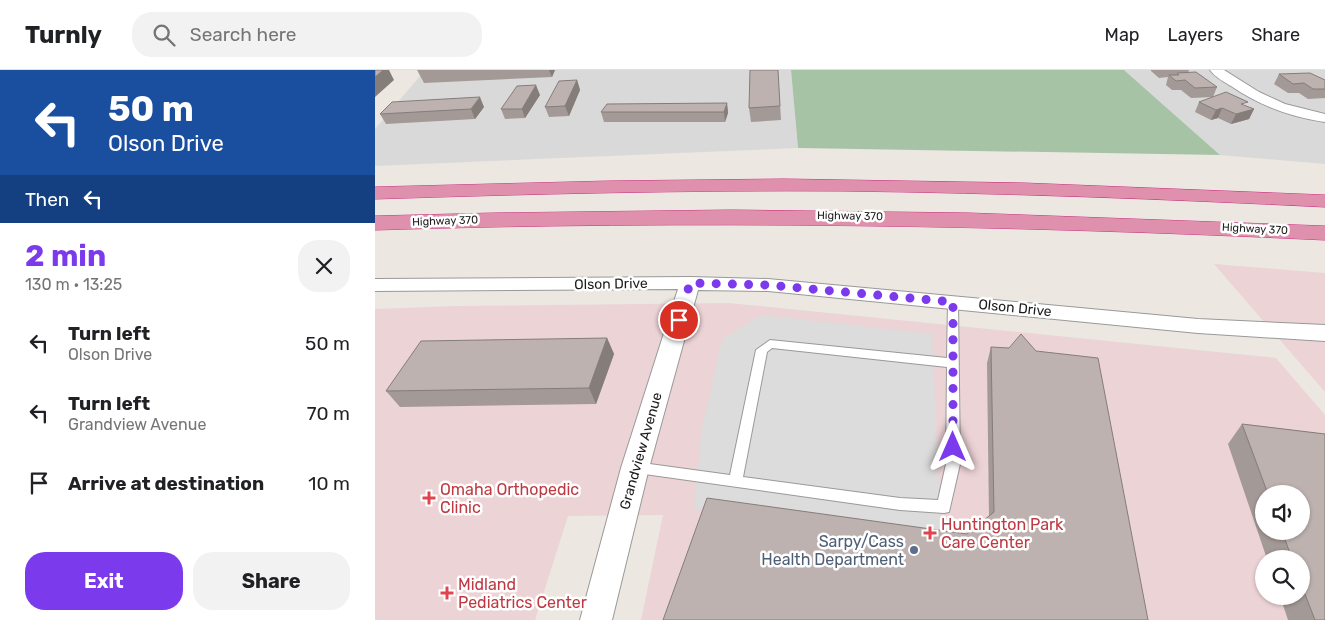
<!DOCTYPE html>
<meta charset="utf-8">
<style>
:root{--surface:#fff;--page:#f2f2f2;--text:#202124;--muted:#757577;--line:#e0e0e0;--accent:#7c3aed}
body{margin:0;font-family:Rubik,sans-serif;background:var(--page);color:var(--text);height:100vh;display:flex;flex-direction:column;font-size:19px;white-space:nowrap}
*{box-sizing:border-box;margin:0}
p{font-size:16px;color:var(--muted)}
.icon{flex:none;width:28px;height:28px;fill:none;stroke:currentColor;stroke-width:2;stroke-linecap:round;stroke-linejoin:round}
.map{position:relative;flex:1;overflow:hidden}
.drawer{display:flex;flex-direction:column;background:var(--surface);width:375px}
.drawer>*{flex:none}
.banner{background:#1a4fa0;color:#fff;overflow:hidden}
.controls{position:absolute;left:880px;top:415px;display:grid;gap:10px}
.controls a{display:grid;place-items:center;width:55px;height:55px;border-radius:50%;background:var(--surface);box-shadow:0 1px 4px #0004;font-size:25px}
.pin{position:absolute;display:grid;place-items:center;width:42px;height:42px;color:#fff;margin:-21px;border:2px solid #fff;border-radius:50%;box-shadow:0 1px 5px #0007}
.me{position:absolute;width:55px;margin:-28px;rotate:0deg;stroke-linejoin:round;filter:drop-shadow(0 0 4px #0008)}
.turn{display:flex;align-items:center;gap:18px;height:105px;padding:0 25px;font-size:22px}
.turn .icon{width:65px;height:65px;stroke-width:2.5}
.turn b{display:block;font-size:35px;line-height:42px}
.then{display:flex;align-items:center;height:48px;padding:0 25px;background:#0003;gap:10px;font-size:19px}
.round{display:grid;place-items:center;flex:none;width:52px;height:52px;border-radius:20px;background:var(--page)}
.headline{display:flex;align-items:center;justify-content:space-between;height:85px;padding:0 25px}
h1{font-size:30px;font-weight:700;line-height:38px;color:var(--accent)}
.action{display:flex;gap:10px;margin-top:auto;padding:10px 25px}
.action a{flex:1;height:58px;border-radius:20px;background:var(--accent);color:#fff;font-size:20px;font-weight:700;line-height:58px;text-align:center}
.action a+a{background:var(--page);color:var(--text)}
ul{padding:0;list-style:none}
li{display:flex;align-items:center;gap:15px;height:70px;padding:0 25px}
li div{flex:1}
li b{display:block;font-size:19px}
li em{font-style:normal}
header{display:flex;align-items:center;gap:30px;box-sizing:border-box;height:70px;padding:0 25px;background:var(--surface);border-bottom:1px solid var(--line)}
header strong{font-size:24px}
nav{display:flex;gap:28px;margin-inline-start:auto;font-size:18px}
.search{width:350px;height:45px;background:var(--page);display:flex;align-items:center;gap:12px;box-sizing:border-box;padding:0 18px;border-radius:20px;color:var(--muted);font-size:19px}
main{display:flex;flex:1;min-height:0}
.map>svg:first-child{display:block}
.residential{fill:#dad9d9}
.commercial{fill:#ecd3d6;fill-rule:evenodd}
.cemetery{fill:#a6c4a5}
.parking{fill:#dcdcdc}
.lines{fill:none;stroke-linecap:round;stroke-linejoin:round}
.lane-casing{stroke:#999;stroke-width:2}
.street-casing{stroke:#999;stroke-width:2}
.highway-casing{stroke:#c83280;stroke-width:1}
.lane{fill:#fff;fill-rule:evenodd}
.street{fill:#fff;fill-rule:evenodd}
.highway{fill:#de90ac;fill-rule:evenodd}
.wall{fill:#a39996;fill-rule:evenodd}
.shaded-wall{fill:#847d7a}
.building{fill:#bdb2af;stroke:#847d7a}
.route{stroke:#7c3aed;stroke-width:9;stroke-dasharray:0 16.2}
.health-dot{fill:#e0444e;stroke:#fff;stroke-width:2}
.service-dot{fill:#5c6f8a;stroke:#fff;stroke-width:2}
.labels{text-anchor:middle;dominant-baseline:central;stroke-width:5;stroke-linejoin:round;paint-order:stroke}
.far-street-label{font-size:11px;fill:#1c1c1c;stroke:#fff}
.street-label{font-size:14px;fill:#1c1c1c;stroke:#fff}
.near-health-label{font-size:16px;fill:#be3a42;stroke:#fff;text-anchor:start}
.near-service-label{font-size:16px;fill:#4e5e75;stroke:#fff;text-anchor:end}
</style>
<header>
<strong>Turnly</strong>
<div class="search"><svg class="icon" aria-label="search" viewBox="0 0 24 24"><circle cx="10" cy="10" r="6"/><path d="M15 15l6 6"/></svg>Search here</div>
<nav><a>Map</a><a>Layers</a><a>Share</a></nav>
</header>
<main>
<section class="drawer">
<div class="banner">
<div class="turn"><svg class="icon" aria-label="left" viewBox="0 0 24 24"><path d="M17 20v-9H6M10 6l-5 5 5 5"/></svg><div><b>50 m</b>Olson Drive</div></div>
<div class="then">Then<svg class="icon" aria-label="left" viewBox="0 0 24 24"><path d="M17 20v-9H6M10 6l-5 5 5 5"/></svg></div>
</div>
<div class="headline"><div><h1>2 min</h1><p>130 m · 13:25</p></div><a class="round"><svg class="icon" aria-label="close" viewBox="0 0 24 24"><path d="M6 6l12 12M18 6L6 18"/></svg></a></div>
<ul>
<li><svg class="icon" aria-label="left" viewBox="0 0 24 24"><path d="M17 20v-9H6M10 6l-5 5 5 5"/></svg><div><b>Turn left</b><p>Olson Drive</p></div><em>50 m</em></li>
<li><svg class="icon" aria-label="left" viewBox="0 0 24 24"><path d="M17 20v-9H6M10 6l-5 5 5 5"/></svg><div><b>Turn left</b><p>Grandview Avenue</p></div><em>70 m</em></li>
<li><svg class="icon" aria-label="arrive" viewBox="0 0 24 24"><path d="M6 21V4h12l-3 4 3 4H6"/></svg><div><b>Arrive at destination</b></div><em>10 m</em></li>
</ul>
<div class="action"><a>Exit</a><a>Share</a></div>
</section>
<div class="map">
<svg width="950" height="550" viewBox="0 0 950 550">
<rect width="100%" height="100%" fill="#ede7e2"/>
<path class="residential" d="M50,0H416L423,78L0,96V59Z
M749,0H950V94L845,85Z"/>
<path class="commercial" d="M839,194L950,203V322Z
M354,233L901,288L950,345V550H266L288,445L193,446L160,550H0V239L80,236ZM889,424H926V461H889ZM889,489H926V526H889Z"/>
<path class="cemetery" d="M416,0H749L845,85L423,78Z"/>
<path class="parking" d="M386,245L557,264L566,470L319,439L326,363L347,269Z"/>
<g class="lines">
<g class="lane-casing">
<path id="lane" d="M578,229L583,232L585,394L574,442L569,443L525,440L255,402L253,398L255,394L260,392L355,405L381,280L395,270L572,288L573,232ZM397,278L572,297L571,394L563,430L525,428L368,407L392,282Z"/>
</g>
<g class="street-casing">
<path id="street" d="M835,0H849L884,22L910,34L950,44V52C916,47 885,36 856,16C849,12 840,7 835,0Z
M315,207L393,209L823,249L950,255V271L823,263L393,221L323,220L274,398L237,550H205L246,398L303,219L0,221V209Z"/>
</g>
<g class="highway-casing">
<path id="highway" d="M410,109L649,113L950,125V137C789,129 629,123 468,121C312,120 156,124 0,129V117L234,111Z
M357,140L594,143L950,156V170C633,155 317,150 0,160V146L119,143Z"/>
</g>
<use href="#lane" class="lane"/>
<use href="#street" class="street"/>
<use href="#highway" class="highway"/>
</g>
<path class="wall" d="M42,0H180L177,7L49,13Z
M403,0L406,50L376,52L374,38Z
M776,0H814L813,3L842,17L838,27L816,28L806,20H797L791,15L793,7L784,8L776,1Z
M904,4L950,10V28L933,29L924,23H913L899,14Z
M202,10L205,20L194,46L174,47L170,37Z
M165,25L150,48L130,49L126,39Z
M824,32L871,36L879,39L874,49L856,54L843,48L836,50L820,42Z
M352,33L353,43L350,52H229L226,42Z
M109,37L100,49L11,54L5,44Z
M232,268L239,284L221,334L25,337L11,321Z
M616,277L773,550L592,464L614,446L612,293Z
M867,354L950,364V550H913L905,526H926V489H892L853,374ZM889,424H926V461H889Z"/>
<path class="shaded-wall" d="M8,0H14L19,10L0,27V7Z
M174,0H180L177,7Z
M202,10L205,20L194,46L190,36Z
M161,15L165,25L150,48L147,39Z
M105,27L109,37L100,49L96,39Z
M352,33L353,43L350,52L349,42Z
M847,38L843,48L836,50L841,40Z
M879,39L874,49L856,54L861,44Z
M232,268L239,284L221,334L214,318Z"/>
<path class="building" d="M0,0H8L0,7Z
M375,0H403L405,36L374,38Z
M821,2L842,17L820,18L810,10L801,11L794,5H804L802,3Z
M935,3L950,10V19H938L929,13L918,14L904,4Z
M202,10L190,36L170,37L184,11Z
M161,15L147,39H126L142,16Z
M851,22L873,32L866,34L879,39L861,44L847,38L841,40L824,32Z
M105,27L96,39L5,44L17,32Z
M352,33L349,42H226L232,34Z
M646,264L661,281L723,288L773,550H288L332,428L592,464L619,442L616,277L634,278Z
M232,268L214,318L11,321L46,271Z
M867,354L950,364V550H940L926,514V489H917L907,461H926V424H893Z"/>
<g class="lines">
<path class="route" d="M304,250L315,213L393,215L578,232V377"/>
</g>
<g class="health-dot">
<path d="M51.5 420.5h5v5h5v5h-5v5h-5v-5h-5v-5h5z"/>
<path d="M552.5 455.5h5v5h5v5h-5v5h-5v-5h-5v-5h5z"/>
<path d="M69.5 515.5h5v5h5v5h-5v5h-5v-5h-5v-5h5z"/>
</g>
<circle class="service-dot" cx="539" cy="480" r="5"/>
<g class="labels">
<g class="far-street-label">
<text transform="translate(475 146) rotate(1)">Highway 370</text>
<text transform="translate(70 151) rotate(-2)">Highway 370</text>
<text transform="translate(880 159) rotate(3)">Highway 370</text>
</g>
<g class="street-label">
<text transform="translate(236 214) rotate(-1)">Olson Drive</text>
<text transform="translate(640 238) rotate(6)">Olson Drive</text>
<text transform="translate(266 381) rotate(-74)">Grandview Avenue</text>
</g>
<g class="near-health-label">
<text x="65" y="419">Omaha Orthopedic<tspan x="65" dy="18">Clinic</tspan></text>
<text x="566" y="454">Huntington Park<tspan x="566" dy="18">Care Center</tspan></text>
<text x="83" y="514">Midland<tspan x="83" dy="18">Pediatrics Center</tspan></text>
</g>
<g class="near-service-label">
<text x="529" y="471">Sarpy/Cass<tspan x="529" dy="18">Health Department</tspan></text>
</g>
</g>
</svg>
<div class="controls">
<a><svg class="icon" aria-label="sound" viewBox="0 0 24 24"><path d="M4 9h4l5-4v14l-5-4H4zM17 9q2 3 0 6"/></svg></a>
<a><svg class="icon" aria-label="search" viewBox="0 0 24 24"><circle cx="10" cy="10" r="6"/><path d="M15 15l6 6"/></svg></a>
</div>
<div class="pin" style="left:304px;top:250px;background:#d93025"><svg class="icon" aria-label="arrive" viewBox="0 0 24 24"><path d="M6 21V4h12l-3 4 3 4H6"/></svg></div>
<svg class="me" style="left:578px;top:377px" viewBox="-20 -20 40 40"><path d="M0-17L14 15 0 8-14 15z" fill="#7c3aed" stroke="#fff" stroke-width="4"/></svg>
</div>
</main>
